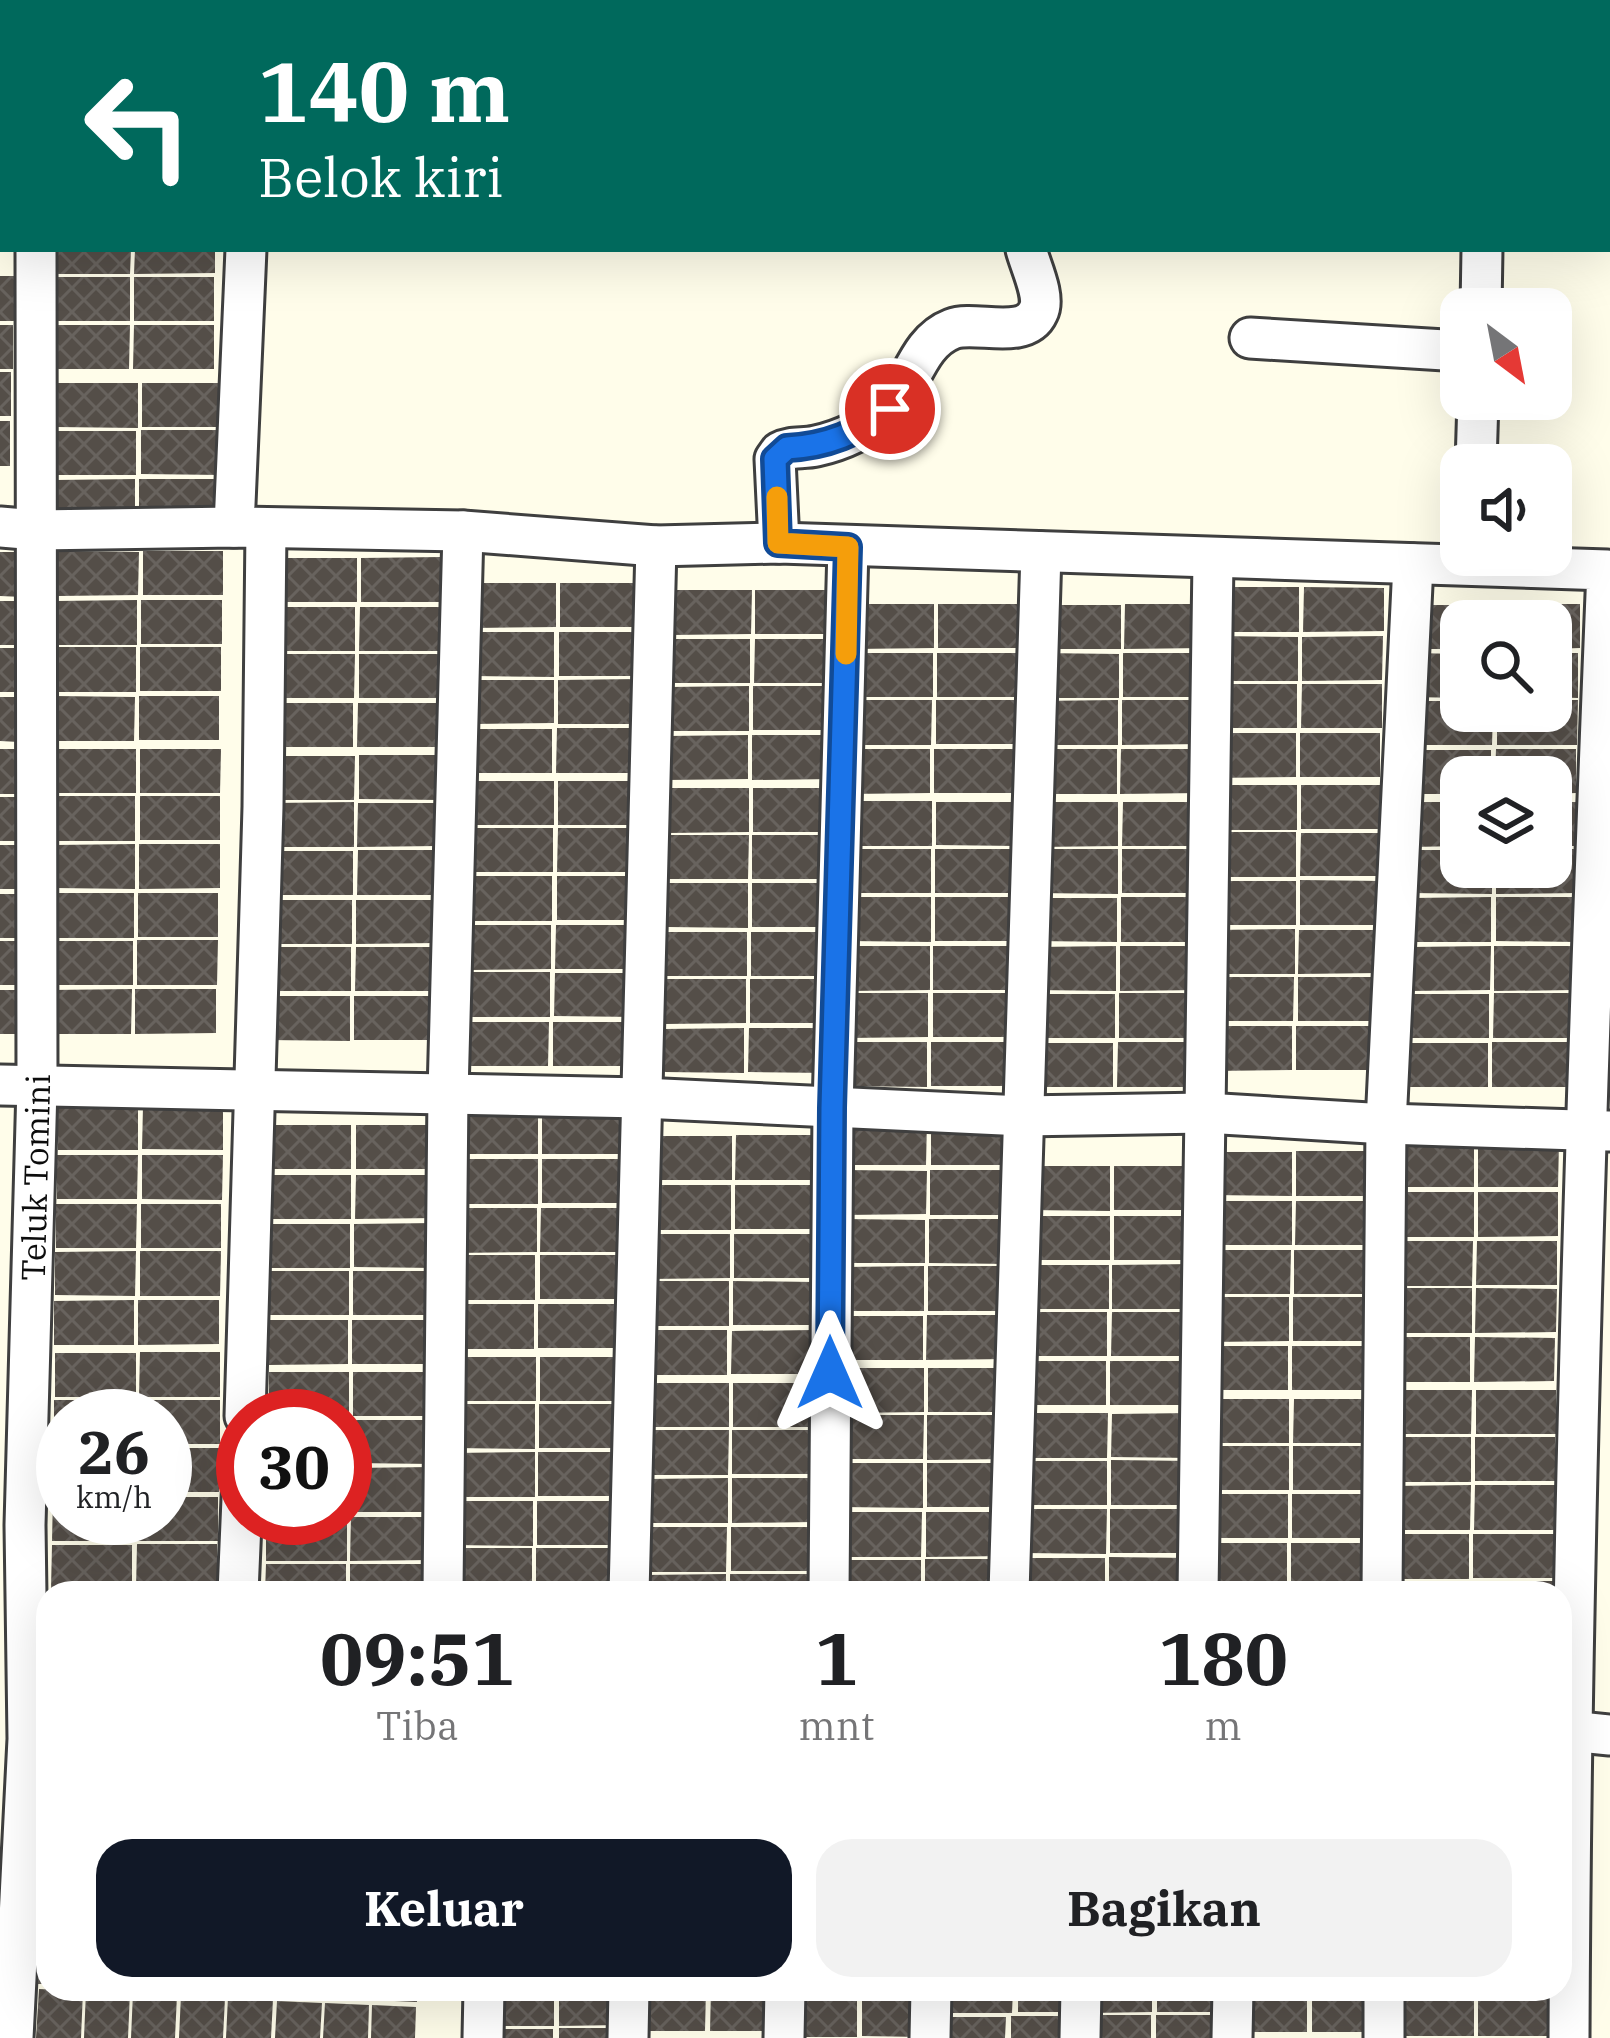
<!DOCTYPE html>
<html lang="id">
<style>
:root{--surface:#fff;--page:#f2f2f2;--text:#202124;--muted:#757577;--accent:#111827}
body{margin:0;font-family:"IBM Plex Serif",serif;background:var(--page);color:var(--text);height:100vh;display:flex;flex-direction:column;font-size:45px;white-space:nowrap}
*{box-sizing:border-box;margin:0}
p{font-size:39px;color:var(--muted)}
.icon{flex:none;width:66px;height:66px;fill:none;stroke:currentColor;stroke-width:2;stroke-linecap:round;stroke-linejoin:round}
.map{position:relative;flex:1;overflow:hidden}
.drawer{position:absolute;left:36px;top:1581px;width:1536px;height:420px;display:flex;flex-direction:column;background:var(--surface);border-radius:36px;box-shadow:0 12px 48px #0002}
.drawer>*{flex:none}
.hud{position:absolute;left:0px;top:0px;width:1611px;height:252px;box-shadow:0 12px 48px #0002;background:#00695c;color:#fff;overflow:hidden}
.needle{width:78px;rotate:148deg}
.buttons{position:absolute;left:1440px;top:288px;display:grid;gap:24px}
.buttons a{display:grid;place-items:center;width:132px;height:132px;border-radius:24px;background:var(--surface);box-shadow:0 12px 48px #0002;font-size:60px}
.speed{position:absolute;left:36px;top:1389px;display:flex;gap:24px;font-size:60px;font-weight:700;text-align:center}
.speed>*{display:grid;place-content:center;width:156px;height:156px;border-radius:50%;background:var(--surface);box-shadow:0 12px 48px #0002;line-height:1}
.speed small{font-size:30px;font-weight:400}
.speed .limit{border:18px solid #d22;background:#fff;color:#111}
.pin{position:absolute;display:grid;place-items:center;width:102px;height:102px;color:#fff;margin:-51px;border:6px solid #fff;border-radius:50%;box-shadow:0 3px 12px #0007}
.me{position:absolute;width:132px;margin:-66px;rotate:0deg;stroke-linejoin:round;filter:drop-shadow(0 0 9px #0008)}
.turn{display:flex;align-items:center;gap:42px;height:252px;padding:0 60px;font-size:54px}
.turn .icon{width:156px;height:156px;stroke-width:2.5}
.turn b{display:block;font-size:84px;line-height:102px}
.eta{display:flex;justify-content:space-evenly;align-items:center;height:204px;text-align:center}
.eta b{font-size:72px;font-weight:800;line-height:84px}
.cta{display:flex;gap:24px;margin-top:auto;padding:24px 60px}
.cta a{flex:1;height:138px;border-radius:36px;background:var(--accent);color:#fff;font-size:48px;font-weight:800;line-height:138px;text-align:center}
.cta a+a{background:var(--page);color:var(--text)}
.map>svg:first-child{display:block}
.building{fill:url(#building-cross-hatch)}
.lines{fill:none;stroke-linecap:round;stroke-linejoin:round}
.minor-casing{stroke:#3f3f3f;stroke-width:45}
.minor{stroke:#fff;stroke-width:39}
.route-casing{stroke:#114b97;stroke-width:30}
.route{stroke:#1a73e8;stroke-width:21}
.slow{stroke:#f59e0b;stroke-width:21}
.labels{text-anchor:middle;dominant-baseline:central;stroke-width:12;stroke-linejoin:round;paint-order:stroke}
.street-label{font-size:33px;fill:#0c0c0c;stroke:#fff}
</style>
<div class="map">
<svg width="1610" height="2038" viewBox="0 0 1610 2038">
<defs>
<pattern id="building-cross-hatch" width="8" height="8" patternUnits="userSpaceOnUse" patternTransform="scale(3)"><rect width="8" height="8" fill="#544e48"/><path d="M0 0l8 8M0 8l8-8" fill="none" stroke="#68635e"/></pattern>
</defs>
<rect width="100%" height="100%" fill="#fffdea"/>
<path class="building" d="M50,249H131L130,274H50Z
M135,249H215V273L134,274Z
M0,276H14V321H0Z
M50,277H130V321H49Z
M134,277H214V321H134Z
M0,325H13V369H0Z
M49,325H130L129,369H49Z
M134,325H214V369H133Z
M0,372H11V416H0Z
M57,383H138V428L56,427Z
M142,383H222V427H142Z
M0,421H10V466H0Z
M141,430H221V475L141,474Z
M56,431H136V475H56Z
M135,479V524H54L55,480Z
M139,479H220V523H139Z
M58,551L139,552L138,595L58,596Z
M143,551H223V595H143Z
M0,552H23V597L0,596Z
M441,557V602H361V558Z
M276,558H357V602H276Z
M475,583H556V627L475,628Z
M560,583H641L640,627H560Z
M1219,587H1299V632H1218Z
M1304,587L1384,588V631L1303,632Z
M671,590H752L751,634L671,635Z
M755,590H836V634H755Z
M137,600V645H56L57,601Z
M141,600H222V644H141Z
M0,601H22V645H0Z
M854,604H934V648L853,649Z
M938,604H1019V648H938Z
M1125,604H1205V648L1124,649Z
M1499,604H1580V648L1551,649V621H1499Z
M1040,605H1121V649H1040Z
M1414,605H1495V621H1461V649H1414Z
M275,607H355V651H275Z
M360,607H440V651H359Z
M474,632H554V677L474,676Z
M559,632H639V676H559Z
M1217,636L1298,637V681H1217Z
M1383,636L1382,680L1302,681V637Z
M670,639H750V683H670Z
M755,639H835L834,683H754Z
M56,647H136V692H55Z
M140,647H221V691H140Z
M0,648H21V692H0Z
M852,653H933V697H852Z
M937,653H1017V697H937Z
M1039,653L1119,654V698H1039Z
M1123,653H1204V697H1123Z
M1413,653L1461,654V698L1413,697Z
M1551,653H1578V698L1551,697Z
M274,654H355L354,698H274Z
M359,654H439V698H359Z
M639,679L638,724H558V680Z
M473,680H554V723L473,724Z
M1216,684H1297V728H1216Z
M1302,684H1382V728H1301Z
M749,686V731H668L669,687Z
M753,686H834V730H753Z
M54,696L135,697L134,741H54Z
M139,696H219V740H139Z
M0,697H19V742L0,741Z
M851,700H932L931,745H851Z
M936,700H1017V744H936Z
M1118,700V745H1038V701Z
M1122,700H1203V744L1122,745Z
M1551,700H1578L1577,745H1497V711H1551Z
M1412,701H1461V711H1493L1492,745H1412Z
M272,703H353V747H272Z
M358,703H438V747H357Z
M557,728H637V773H556Z
M472,729H552V773H471Z
M1215,733H1296V777L1215,778Z
M1300,733H1380V777H1300Z
M748,735V779L667,780V736Z
M752,735H833L832,779L752,780Z
M0,749H21V794H0Z
M56,749H136V793H55Z
M140,749H221L220,793H140Z
M850,749H930V793L850,794Z
M934,749H1015V793H934Z
M1037,749H1117V794H1036Z
M1121,749H1201V793L1120,794Z
M1496,749H1576V793L1551,794V777H1495Z
M1410,750H1491V777H1461V794H1410Z
M359,755H439V800L359,799Z
M274,756H355L354,800H274Z
M473,781H554V825H473Z
M558,781H638V825H558Z
M1217,785H1297V830H1217Z
M1301,785H1381V829H1301Z
M669,788H749V832L668,833Z
M753,788H834V832H753Z
M55,796H135V841H55Z
M140,796H220V840H140Z
M0,797H20V841H0Z
M851,801H932V846H851Z
M354,802V847H273V803Z
M936,802H1017V846L936,845Z
M1038,802H1118V846L1037,847Z
M1123,802H1203V846H1122Z
M1412,802H1461V846L1412,847Z
M1551,802H1577V846H1551Z
M358,803H439L438,846L357,847Z
M473,828H553V872H473Z
M558,828H638L637,872H557Z
M1216,832H1296V877H1215Z
M1301,833H1381V876H1300Z
M668,835H749L748,879H668Z
M752,835H833V879H752Z
M135,844V889L54,888L55,845Z
M139,844H220V888L139,889Z
M0,845H20V889H0Z
M850,849H931V893H850Z
M935,849H1016V893H935Z
M1037,849H1118V894L1036,893Z
M1122,849H1202V893H1122Z
M1551,849H1577V893L1496,894V867H1551Z
M358,850H438V895H357Z
M1411,850H1461V867H1492V894L1411,893Z
M273,851H353V895H273Z
M472,876H552V921H472Z
M557,876H637V920H557Z
M1300,880L1381,881L1380,925H1300Z
M1215,881H1296V925H1215Z
M668,883H748V928L668,927Z
M752,883H833L832,927H752Z
M54,893H134V938H53Z
M138,893H218V937H138Z
M0,894H19V938H0Z
M850,897H931V942L850,941Z
M935,897H1015V941H935Z
M1121,897H1202V942H1121Z
M1491,897V942H1410L1411,898Z
M1496,897H1576V942L1496,941Z
M1037,898H1117V942L1036,941Z
M271,900H352V944H271Z
M356,900H437V943L356,944Z
M471,925H551V969L470,970Z
M556,925H636V969H555Z
M1295,929V974H1214V930Z
M1299,930H1380L1379,973L1298,974Z
M666,932H747V976H666Z
M751,932H831V976H751Z
M137,940H218L217,985H137Z
M0,941H18V985H0Z
M52,941H133V985H52Z
M849,946H930V990L849,991Z
M933,946H1014V990H933Z
M1116,946V991L1035,990V947Z
M1120,946H1201V990L1120,991Z
M1491,946L1490,990L1409,991L1410,947Z
M1494,946H1575V990L1494,991Z
M271,947H351V991H271Z
M356,947H436V991H355Z
M470,972H550V1017H470Z
M555,973H635V1017L554,1016Z
M1213,977H1294L1293,1021H1213Z
M1298,977H1378V1021H1298Z
M665,979H746V1023L665,1024Z
M750,979H831L830,1023H750Z
M132,989L131,1034H51V990Z
M135,989H216V1033L135,1034Z
M0,990H16V1034H0Z
M848,993H928V1037L848,1038Z
M933,993H1013V1037H933Z
M1119,993H1199V1038H1119Z
M1494,993H1574V1038H1493Z
M1035,994H1115V1038H1034Z
M1409,994H1489V1038H1408Z
M269,996H350V1041L269,1040Z
M354,996H434V1040H354Z
M468,1022H549L548,1066H468Z
M553,1022H633V1066H553Z
M1212,1026H1292V1070L1212,1071Z
M1296,1026H1377V1070H1296Z
M744,1028V1073L664,1072V1029Z
M749,1028H829V1073L748,1072Z
M847,1042H927V1087L846,1086Z
M931,1042H1011V1086H931Z
M1118,1042H1198V1087H1117Z
M1492,1042H1572V1087H1492Z
M1033,1043H1113V1087H1033Z
M1407,1043H1488V1087H1407Z
M58,1105H138V1150H58Z
M143,1106H223V1150L142,1149Z
M542,1109H623V1154H542Z
M457,1110H538V1154H457Z
M846,1121H927L926,1165H846Z
M931,1121H1011V1165H931Z
M271,1125H351V1169H271Z
M356,1125H436V1169H356Z
M736,1135H816V1180H735Z
M651,1136H732V1180H651Z
M1559,1142L1558,1187H1478V1143Z
M1393,1143H1474V1187H1393Z
M1296,1151H1376V1196H1296Z
M1211,1152H1292V1196L1211,1195Z
M57,1155H138L137,1199H57Z
M142,1155H223L222,1200L142,1199Z
M457,1159H538V1204H457Z
M542,1159H622V1203H542Z
M1029,1166H1110V1211L1029,1210Z
M1114,1166H1195L1194,1210H1114Z
M846,1170L927,1171L926,1214L845,1215Z
M930,1170H1011V1215H930Z
M271,1175H351V1219H271Z
M356,1175H436V1218L355,1219Z
M651,1185H731V1230H651Z
M735,1185H816V1229H735Z
M1394,1192H1474V1237H1393Z
M1478,1192H1558V1236L1478,1237Z
M1211,1201H1292V1245H1211Z
M1296,1201H1376V1245H1295Z
M56,1204H137L136,1248H56Z
M141,1204H221V1248H141Z
M456,1208H537V1252L456,1253Z
M541,1208H621V1252H540Z
M1029,1216H1110V1260H1029Z
M1114,1216H1194V1260H1114Z
M845,1219L925,1220V1263H844Z
M929,1219H1010V1264L929,1263Z
M435,1223V1268L354,1267V1224Z
M270,1224H350V1268H269Z
M649,1234H730V1278L649,1279Z
M734,1234H815V1278H734Z
M1392,1241H1473L1472,1286H1392Z
M1477,1241H1557V1285H1476Z
M1210,1250H1291L1290,1294H1210Z
M1294,1250H1375V1294H1294Z
M136,1251L135,1296L55,1295V1252Z
M140,1251H221L220,1296H140Z
M455,1255H535V1300H455Z
M540,1255H620V1299H540Z
M1193,1264V1309H1112V1265Z
M1028,1265H1109V1309H1028Z
M924,1266V1311H843L844,1267Z
M928,1266H1009L1008,1311H928Z
M269,1271H349V1315H268Z
M353,1271H434V1315H353Z
M649,1281H729V1326H648Z
M733,1281L814,1282L813,1325H733Z
M1391,1288H1472V1333H1391Z
M1476,1288L1557,1289L1556,1332L1475,1333Z
M1209,1297H1289V1341L1209,1342Z
M1293,1297H1374V1341H1293Z
M134,1300V1345H54V1301Z
M138,1300H219V1344L138,1345Z
M454,1304H534V1349H453Z
M538,1304H619L618,1348H538Z
M1027,1312H1107V1356H1027Z
M1112,1312H1192V1356H1111Z
M927,1315H1007V1359L926,1360Z
M842,1316H923V1360H842Z
M268,1320H348V1364L267,1365Z
M352,1320H432V1364H352Z
M647,1330H727V1375H647Z
M813,1330L812,1374H731L732,1331Z
M1390,1337H1470V1382H1390Z
M1475,1337L1555,1338L1554,1381L1474,1382Z
M1208,1346H1288V1390H1207Z
M1292,1346H1372V1390H1292Z
M140,1352H220V1397H139Z
M55,1353H136V1397H55Z
M455,1357H536V1401H455Z
M540,1357H621L620,1401H540Z
M1025,1361H1106V1405H1025Z
M1110,1361H1191L1190,1405H1110Z
M844,1368H924V1412L843,1413Z
M928,1368H1009V1412H928Z
M269,1372H349V1416H269Z
M353,1372H434V1416H353Z
M649,1383H729V1427H648Z
M733,1383H814V1427H733Z
M1391,1390H1472L1471,1434H1391Z
M1476,1390H1556V1434H1476Z
M1209,1399H1289V1443H1209Z
M1294,1399H1374V1443H1293Z
M54,1400H135V1416H63V1444H54Z
M139,1400H220V1444H165V1416H139Z
M454,1404H535V1449L454,1448Z
M539,1404H620L619,1448H539Z
M1027,1413H1108L1107,1458H1027Z
M1192,1413V1458L1111,1457L1112,1414Z
M843,1415H924L923,1459H842Z
M927,1415H1008V1459L927,1460Z
M353,1420H433V1464L353,1463Z
M648,1430H729L728,1475H648Z
M732,1430H813V1474H732Z
M1391,1437H1471V1482H1390Z
M1475,1437H1555V1481H1475Z
M1208,1446H1289V1490H1208Z
M1293,1446H1373V1490H1293Z
M54,1448H63V1492H54Z
M165,1448H219V1492H165Z
M535,1452V1497H454V1453Z
M538,1452H619V1496H538Z
M1111,1460L1191,1461V1505H1111Z
M1026,1461H1107V1505H1026Z
M842,1463H923V1508L842,1507Z
M927,1463H1008L1007,1507H927Z
M432,1467V1512H352V1468Z
M728,1478V1523H647V1479Z
M732,1478H813V1522L732,1523Z
M1471,1485L1470,1530H1390V1486Z
M1475,1485H1555V1530H1474Z
M1208,1494H1288V1538H1207Z
M1292,1494H1373V1538H1292Z
M53,1497H63V1518H133V1541H52Z
M165,1497H218V1541H137V1518H165Z
M453,1501H533V1546L453,1545Z
M537,1501H618V1545H537Z
M1026,1509H1107L1106,1554L1025,1553Z
M1110,1509H1191V1553H1110Z
M841,1512H922L921,1557H841Z
M926,1512H1007V1556L926,1557Z
M351,1517H432L431,1560L350,1561Z
M266,1518H347V1561H266Z
M646,1527H727L726,1572H646Z
M731,1527H811V1571H731Z
M1389,1534H1469V1579H1388Z
M1473,1534H1554V1578H1473Z
M1207,1543H1287V1587H1206Z
M1291,1543H1372V1587H1291Z
M137,1544H217V1589H136Z
M52,1545H132V1589H51Z
M452,1548H532V1592L451,1593Z
M536,1548H617V1592H536Z
M1109,1557L1190,1558V1593H1109Z
M1025,1558H1105V1593H1025Z
M925,1559H1005V1593H925Z
M841,1560H921V1593H840Z
M266,1564H346V1593H265Z
M350,1564H430V1593H350Z
M726,1574V1593H645V1575Z
M730,1574H810V1593H730Z
M1472,1581H1553V1593H1472Z
M1388,1582H1468V1593H1388Z
M41,1924H48V1984H38Z
M39,1989L83,1991L81,2038H36Z
M278,1989H322L321,1998L277,1996Z
M325,1989H369V2000L325,1998Z
M373,1989H417V2002L372,2000Z
M494,1989H554V2026H494Z
M559,1989H620V2025L559,2026Z
M645,1989H706L705,2031H645Z
M711,1989H771V2031H710Z
M952,1989H1013L1012,2013H952Z
M1018,1989H1078V2012H1018Z
M1091,1989H1152V2012L1091,2013Z
M1157,1989H1217V2012H1157Z
M1247,1989H1307V2032H1246Z
M1312,1989H1372V2032H1312Z
M86,1991L130,1992L128,2038H84Z
M857,1992V2037H797V1993Z
M862,1992H922V2037L862,2036Z
M1393,1992H1474V2036H1393Z
M1478,1992H1559L1558,2036H1478Z
M133,1993L177,1995L175,2038H131Z
M181,1995L225,1998L223,2038H179Z
M228,1997L273,1999L271,2038H226Z
M277,2001L322,2003L320,2038H275Z
M325,2003L369,2005L368,2038H323Z
M372,2005L416,2007L415,2038H371Z
M1091,2015H1151V2038H1091Z
M1156,2015H1216V2038H1156Z
M1011,2016H1071V2038H1011Z
M945,2017H1006L1005,2038H945Z
M559,2028H619V2038H559Z
M493,2029H553V2038H493Z"/>
<g class="lines">
<g class="minor-casing">
<g id="minor">
<path d="M35,0V3"/>
<path d="M248,0L249,3"/>
<path d="M362,3L381,0"/>
<path d="M1498,3V0"/>
<path d="M1481,309L1482,249"/>
<path d="M1250,338L1461,351"/>
<path d="M1476,465L1478,399"/>
<path d="M0,527L37,530L234,527L463,531L656,546L779,543L1607,570C1587,1059 1571,1548 1569,2038"/>
<path d="M234,527L246,249"/>
<path d="M779,543L775,459L780,452C791,446 803,449 816,446C840,441 872,427 890,408C912,384 918,342 952,329C975,320 1025,341 1038,312C1046,297 1030,265 1026,249"/>
<path d="M0,1085L642,1098L1022,1116L1205,1113L1386,1124L1608,1131"/>
<path d="M245,1416L263,807L266,529"/>
<path d="M238,1593L243,1475"/>
<path d="M443,1593L448,1093L463,531"/>
<path d="M629,1593L656,546"/>
<path d="M829,1593L833,1109L848,547"/>
<path d="M1009,1593L1041,552"/>
<path d="M1198,1593L1213,560"/>
<path d="M1382,1593L1386,1124L1413,564"/>
<path d="M1560,1730L1610,1735"/>
<path d="M1384,1989V2038"/>
<path id="s1" d="M13,2038L28,1739L25,1525L37,1086L36,249"/>
<path d="M483,2038L484,1989"/>
<path d="M628,2038L629,1989"/>
<path d="M784,2038L785,1989"/>
<path d="M930,2038L931,1989"/>
<path d="M1080,2038L1081,1989"/>
<path d="M1232,2038L1233,1989"/>
</g>
</g>
<use href="#minor" class="minor"/>
</g>
<g class="lines">
<g class="route-casing">
<path id="route" d="M830,1373L832,1108L848,547L778,543L775,459L787,448C827,446 858,433 890,409"/>
</g>
<use href="#route" class="route"/>
<path class="slow" d="M777,497L778,543L848,547L846,654"/>
</g>
<g class="labels">
<g class="street-label">
<text stroke="none"><textPath href="#s1" startOffset="861">Teluk Tomini</textPath></text>
</g>
</g>
</svg>
<div class="buttons">
<a><svg class="needle" viewBox="-14 -14 28 28"><path d="M0-13l5 13h-10z" fill="#e53935"/><path d="M0 13l5-13h-10z" fill="#757577"/></svg></a>
<a><svg class="icon" aria-label="sound" viewBox="0 0 24 24"><path d="M4 9h4l5-4v14l-5-4H4zM17 9q2 3 0 6"/></svg></a>
<a><svg class="icon" aria-label="search" viewBox="0 0 24 24"><circle cx="10" cy="10" r="6"/><path d="M15 15l6 6"/></svg></a>
<a><svg class="icon" aria-label="layers" viewBox="0 0 24 24"><path d="M12 4l9 5-9 5-9-5zM3 14l9 5 9-5"/></svg></a>
</div>
<div class="speed"><div>26<small>km/h</small></div><div class="limit">30</div></div>
<div class="pin" style="left:890px;top:409px;background:#d93025"><svg class="icon" aria-label="arrive" viewBox="0 0 24 24"><path d="M6 21V4h12l-3 4 3 4H6"/></svg></div>
<svg class="me" style="left:830px;top:1373px" viewBox="-20 -20 40 40"><path d="M0-17L14 15 0 8-14 15z" fill="#1a73e8" stroke="#fff" stroke-width="4"/></svg>
<div class="hud">
<div class="turn"><svg class="icon" aria-label="left" viewBox="0 0 24 24"><path d="M17 20v-9H6M10 6l-5 5 5 5"/></svg><div><b>140 m</b>Belok kiri</div></div>
</div>
<section class="drawer">
<div class="eta">
<div><b>09:51</b><p>Tiba</p></div>
<div><b>1</b><p>mnt</p></div>
<div><b>180</b><p>m</p></div>
</div>
<div class="cta"><a>Keluar</a><a>Bagikan</a></div>
</section>
</div>
